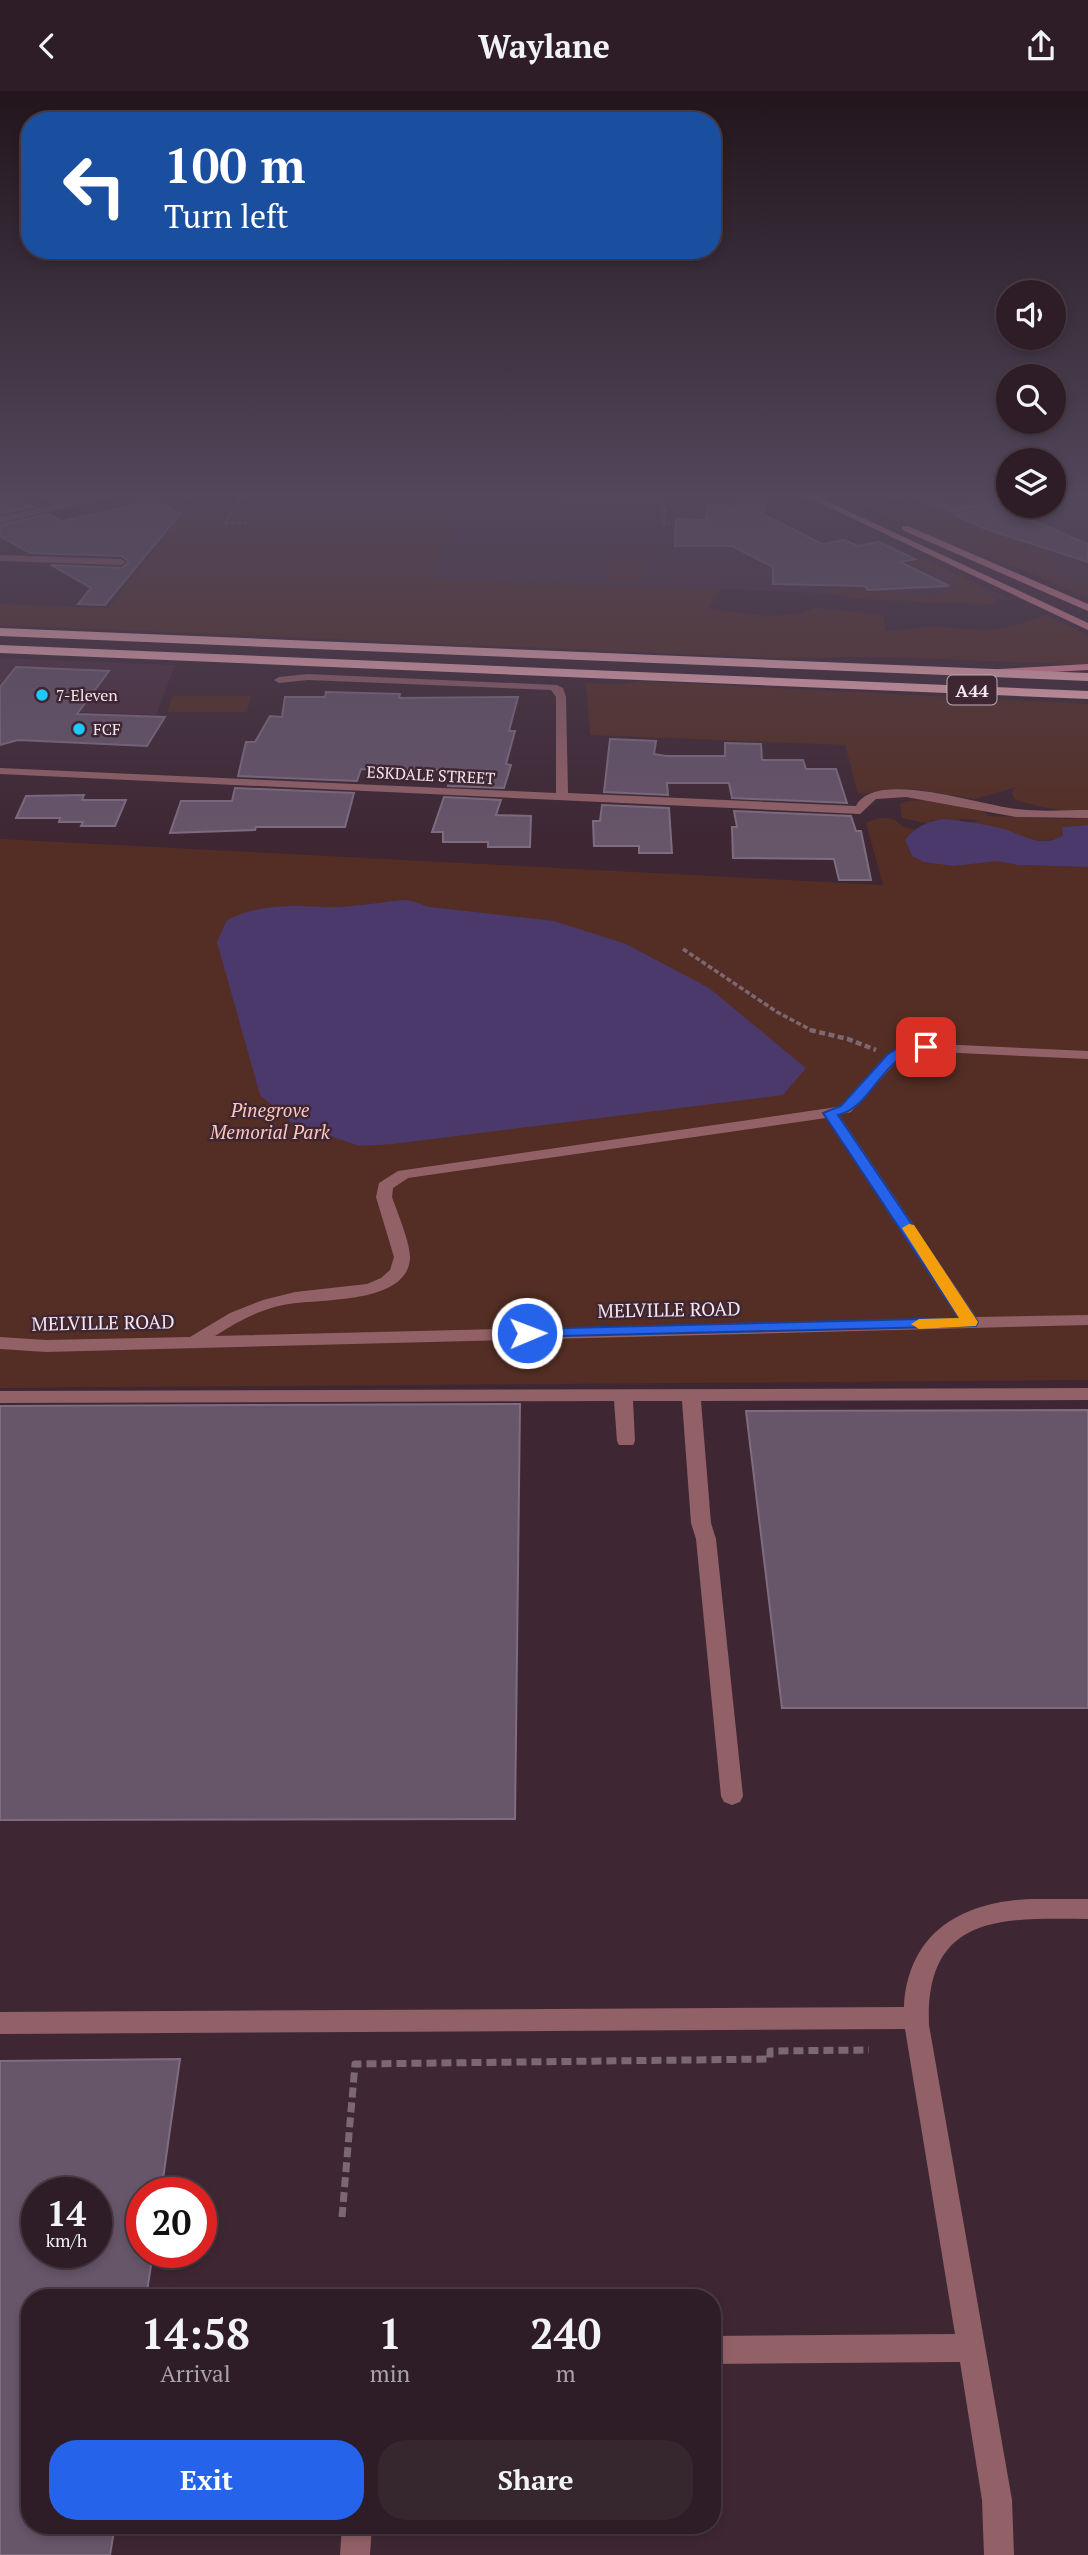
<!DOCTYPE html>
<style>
:root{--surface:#2e1d26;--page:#36262e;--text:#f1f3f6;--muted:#a7a2a7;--line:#493b43;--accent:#2563eb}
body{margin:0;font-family:"PT Serif",serif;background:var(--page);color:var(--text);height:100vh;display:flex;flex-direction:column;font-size:26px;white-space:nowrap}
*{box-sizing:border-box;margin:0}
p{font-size:23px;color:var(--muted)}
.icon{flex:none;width:38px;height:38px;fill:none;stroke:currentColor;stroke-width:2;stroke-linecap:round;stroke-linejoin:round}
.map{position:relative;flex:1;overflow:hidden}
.details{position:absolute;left:21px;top:2198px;width:700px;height:245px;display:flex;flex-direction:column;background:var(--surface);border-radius:28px;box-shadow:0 4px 10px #0003,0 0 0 2px var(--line)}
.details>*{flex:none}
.banner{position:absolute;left:21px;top:21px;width:700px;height:147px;border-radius:28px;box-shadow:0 4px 10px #0003,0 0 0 2px var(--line);background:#1a4fa0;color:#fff;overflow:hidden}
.tools{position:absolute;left:996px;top:189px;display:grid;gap:14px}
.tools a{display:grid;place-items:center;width:70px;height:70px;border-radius:50%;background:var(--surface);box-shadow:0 4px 10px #0003,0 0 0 2px var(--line);font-size:35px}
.speed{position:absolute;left:21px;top:2086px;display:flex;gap:14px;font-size:35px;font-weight:700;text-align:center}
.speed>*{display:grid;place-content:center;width:91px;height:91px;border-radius:50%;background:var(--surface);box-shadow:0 4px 10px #0003,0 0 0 2px var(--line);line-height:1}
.speed small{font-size:18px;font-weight:400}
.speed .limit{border:10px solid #d22;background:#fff;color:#111}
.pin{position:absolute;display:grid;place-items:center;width:60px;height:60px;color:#fff;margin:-30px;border-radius:14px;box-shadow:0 4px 10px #0006}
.me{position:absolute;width:77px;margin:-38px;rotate:89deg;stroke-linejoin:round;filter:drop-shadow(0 0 5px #0008)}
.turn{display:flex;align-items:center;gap:24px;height:147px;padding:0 28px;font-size:32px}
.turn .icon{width:91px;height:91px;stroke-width:2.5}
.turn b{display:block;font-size:49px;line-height:60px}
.eta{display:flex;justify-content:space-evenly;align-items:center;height:119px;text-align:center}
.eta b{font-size:42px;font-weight:800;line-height:49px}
.primary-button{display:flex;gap:14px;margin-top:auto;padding:14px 28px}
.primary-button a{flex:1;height:80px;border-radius:28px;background:var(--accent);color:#fff;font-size:28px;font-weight:800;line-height:80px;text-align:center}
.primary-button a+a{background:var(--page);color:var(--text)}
header{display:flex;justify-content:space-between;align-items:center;height:91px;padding:0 28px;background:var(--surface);font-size:32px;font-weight:800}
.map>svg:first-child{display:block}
.built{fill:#4a2e3e}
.green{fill:#542e24}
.water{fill:#4a396a}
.building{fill:#67556a;stroke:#7e6c81;stroke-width:2;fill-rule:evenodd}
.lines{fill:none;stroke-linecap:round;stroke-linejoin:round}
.path-far3{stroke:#7c6872;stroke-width:2.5;stroke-dasharray:4.5 2;stroke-linecap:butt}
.path-far2{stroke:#7c6872;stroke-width:3.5;stroke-dasharray:5 2.5;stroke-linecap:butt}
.path-far1{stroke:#7c6872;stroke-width:4.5;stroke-dasharray:6 3.5;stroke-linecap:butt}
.path{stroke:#7c6872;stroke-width:7;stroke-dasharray:10 5;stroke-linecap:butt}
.minor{fill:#926167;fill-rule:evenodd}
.major{fill:#f3909e;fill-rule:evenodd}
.highway{fill:#fdb4bd;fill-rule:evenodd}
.route{fill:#2563eb;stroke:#184099;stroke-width:2}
.slow{fill:#f59e0b}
.poi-dot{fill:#1dc9fd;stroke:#3e2733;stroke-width:2.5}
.labels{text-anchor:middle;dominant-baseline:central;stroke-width:5;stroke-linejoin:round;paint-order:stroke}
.far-poi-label{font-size:16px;fill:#f5e5ed;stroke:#3e2733;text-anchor:start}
.far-street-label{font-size:16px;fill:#f5e5ed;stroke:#3e2733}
.shield{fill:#3e2733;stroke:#beacb5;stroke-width:2}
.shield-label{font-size:18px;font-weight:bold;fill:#f5e5ed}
.park-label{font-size:19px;font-style:italic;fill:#ffc7b9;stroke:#3e2733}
.street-label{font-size:19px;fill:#f5e5ed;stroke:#3e2733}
</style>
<header><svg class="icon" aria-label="back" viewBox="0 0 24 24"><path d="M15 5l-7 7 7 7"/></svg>Waylane<svg class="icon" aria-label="share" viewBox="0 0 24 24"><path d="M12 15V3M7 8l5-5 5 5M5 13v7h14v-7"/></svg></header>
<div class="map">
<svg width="1088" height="2464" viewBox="0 0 1088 2464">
<rect width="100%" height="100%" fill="#3e2733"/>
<path class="built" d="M468,404L779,412L797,421L815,417L1012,509L431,488Z
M853,404H1008V415H1054V404H1088V500Z
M0,567L175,574L156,624L0,618Z"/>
<path class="green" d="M197,404H468L431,488L721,498L710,516L713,519L768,525L798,523L814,517L884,524L885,540C901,540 909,538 923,536C945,534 967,540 989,539C1001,539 1035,529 1046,524L1088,544V574L890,566L776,567L0,534V513L108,517Z
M841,404H908L986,438L1059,462L1042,465L1054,472L1045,474L1088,494V508L1026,480L940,449Z
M611,466L645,467L642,490L607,489Z
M910,469H928L978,493L977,498L997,508L994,513L853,508L821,499C838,496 869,496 886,500C910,505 931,509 955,499L957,491L928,478L904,473Z
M639,590L1088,613V720C1062,720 1038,717 1014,708L1012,701L1017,696L975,708L913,698L858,703L845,654L590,644L586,592L624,593Z
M172,605H251L247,621H167Z
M931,709L982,719L988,725L1068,728L1088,726V734L1062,736L1063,744C1045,756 1024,747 1006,739L1018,774L1088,776V1289L0,1297V748L883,794L866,732C882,725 891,724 903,736L915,738L905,749L912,765L960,735L978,729L960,728V731L932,729L930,733L902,727L900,713L908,710Z"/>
<path class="water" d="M943,728C959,729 989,734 1004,738C1023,744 1043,758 1063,744L1062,736L1088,734V776L1018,774L997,770L954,775L924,771L912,765L905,749C913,737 929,730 943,728Z
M408,809L430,816L554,830L626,853L709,897L806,977L783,1004L393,1053L359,1055L292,1032L260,1004L217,851L227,829C265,811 292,815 333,816C358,816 383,810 408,809Z"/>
<path class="building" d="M741,404L768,406L762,423L822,453L844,449L858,455L879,451L915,468L900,471L949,495L868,499L865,495L773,493V476L732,455H675L676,428L706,429L708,415L737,416Z
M13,407L33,416L0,423V409Z
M154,410L180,423L105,514L78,513L91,497L51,474L121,477L128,472L127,469L121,465L30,462L0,445V434L48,423L62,430Z
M999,415L1088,453V471L986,438L954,424Z
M16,576L109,580L77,623L165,626L147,655L18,649L0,654V596Z
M326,601L400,603L399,607L518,606L509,640H515L506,673L511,674L504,697L448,695L453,679L361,678L357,690L238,685L246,651H255L270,625L282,626L285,606H325Z
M610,648L656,650L654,663L666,665H725V652L761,653L762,669H803L806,678H836L847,712L732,707L729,692H667L668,704L604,701Z
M235,697L354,702L345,736H256L255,739L170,742L181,710H232Z
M84,704L82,709H126L115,735H81L83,731H59L60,727H16L26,705Z
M444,706L501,709L496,724L531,725L530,756H488V751H443V741H432Z
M602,714L669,717L672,762H639V755H594L593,730H600Z
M734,720L851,725L856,740H861L871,789H839L834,768L733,767L732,736H737Z
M520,1313L515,1728L0,1729V1315Z
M1088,1319V1617H782L746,1320Z
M180,1968L161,2102H142V2161H153L146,2207H30V2434H115L110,2464H0V1970ZM37,2102H96V2161H37Z"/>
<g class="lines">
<path class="path-far3" d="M243,404L225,432H246
M500,404L659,409L665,417L664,432L670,433
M883,404L895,409L905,407"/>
<path class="path-far2" d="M683,858L777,921L813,940"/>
<path class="path-far1" d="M810,939L848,948L876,959"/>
<path class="path" d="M342,2126L355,1973L770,1968V1960L869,1959"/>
<path class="minor" d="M38,404C50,404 55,411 65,412C77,413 101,404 117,404L0,432V426L55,414Z
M915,404H923L953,416L1004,407L1008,411L952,422L918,410Z
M0,464L121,468L126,471L121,474L0,470Z
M308,583L557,594L563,597L566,606L568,702L856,715C875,677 983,715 1017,718C1040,721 1065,719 1088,719V727L1016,726L906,706L876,708L860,723L0,683V677L556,702V606L551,599L308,589L279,592L274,589L279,586Z
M915,952L1088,960V968L917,960L898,969L851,1021L839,1024L976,1226L1088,1224V1234L46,1261L0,1258V1246L46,1249L190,1246L230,1222L263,1209L295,1201L367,1193L381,1187L390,1179L394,1166L376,1106L379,1092L398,1080L830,1017L841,1015L888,963ZM826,1027L958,1227L215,1245C235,1232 258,1219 283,1214C315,1207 406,1215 410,1168C411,1153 397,1121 392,1106L393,1097L408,1087Z
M1088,1297V1309L701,1310L711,1432L716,1448L743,1705L740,1711L732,1714L724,1711L721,1705L696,1448L691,1432L682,1310H633L635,1350L633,1354H619L617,1350L614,1310L0,1312V1300Z
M1030,1808H1088V1828C1003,1827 925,1822 929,1934L1012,2409L1014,2464H984L982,2409L960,2271L712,2273V2245L955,2243L905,1938L0,1943V1921L904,1916C908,1842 961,1811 1030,1808Z
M342,2434H372L370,2464H340Z"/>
<path class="major" d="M803,404H814L1088,532V539Z
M902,435H908L1088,513V520L902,439Z
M1088,573V579L999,584L994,581L999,578Z"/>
<path class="highway" d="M0,537L1088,582V590L0,545Z
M0,554L1088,600V608L0,562Z"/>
</g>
<linearGradient id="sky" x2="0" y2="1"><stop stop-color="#22151c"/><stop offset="0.54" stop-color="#52475b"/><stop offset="1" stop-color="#52475b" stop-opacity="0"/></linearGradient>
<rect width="1088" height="749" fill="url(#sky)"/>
<path class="route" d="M926,952L933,956L931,958C920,961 908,961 899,968C877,984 866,1017 838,1024L978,1231L976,1235L521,1246L519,1242L521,1239L527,1238L959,1227L823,1022L841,1015L888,963L900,956Z"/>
<path class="slow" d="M909,1133L914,1134L978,1231L976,1235L919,1238L911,1233L919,1228L959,1227L902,1137Z"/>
<g class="poi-dot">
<circle cx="42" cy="604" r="7"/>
<circle cx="79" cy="638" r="7"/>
</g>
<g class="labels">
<g class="far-poi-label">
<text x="56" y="604">7-Eleven</text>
<text x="93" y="638">FCF</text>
</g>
<g class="far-street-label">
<text transform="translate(431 684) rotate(3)">ESKDALE STREET</text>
</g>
<rect class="shield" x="947.5" y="584.5" width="49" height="29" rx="5"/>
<g class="shield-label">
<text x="972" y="599">A44</text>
</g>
<g class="park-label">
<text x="270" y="1018">Pinegrove<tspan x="270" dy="22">Memorial Park</tspan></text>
</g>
<g class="street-label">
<text transform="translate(669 1218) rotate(-1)">MELVILLE ROAD</text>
<text transform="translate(103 1231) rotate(-1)">MELVILLE ROAD</text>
</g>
</g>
</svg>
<div class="tools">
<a><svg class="icon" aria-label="sound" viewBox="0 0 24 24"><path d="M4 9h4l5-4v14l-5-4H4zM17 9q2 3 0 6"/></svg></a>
<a><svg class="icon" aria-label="search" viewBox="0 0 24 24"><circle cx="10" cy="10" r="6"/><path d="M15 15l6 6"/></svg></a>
<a><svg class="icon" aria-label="layers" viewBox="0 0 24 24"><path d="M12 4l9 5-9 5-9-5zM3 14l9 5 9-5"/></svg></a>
</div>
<div class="speed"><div>14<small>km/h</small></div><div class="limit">20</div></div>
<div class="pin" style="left:926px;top:956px;background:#d93025"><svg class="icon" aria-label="arrive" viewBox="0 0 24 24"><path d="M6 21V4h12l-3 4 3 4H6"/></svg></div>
<svg class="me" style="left:527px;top:1242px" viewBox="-20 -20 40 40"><circle r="17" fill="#2563eb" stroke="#fff" stroke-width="3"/><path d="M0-11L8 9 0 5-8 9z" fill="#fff"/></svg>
<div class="banner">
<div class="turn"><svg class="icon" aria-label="left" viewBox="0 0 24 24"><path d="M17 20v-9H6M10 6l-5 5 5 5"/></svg><div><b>100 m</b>Turn left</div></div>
</div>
<section class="details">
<div class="eta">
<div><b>14:58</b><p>Arrival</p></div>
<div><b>1</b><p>min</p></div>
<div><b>240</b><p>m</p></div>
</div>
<div class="primary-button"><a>Exit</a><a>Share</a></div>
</section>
</div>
